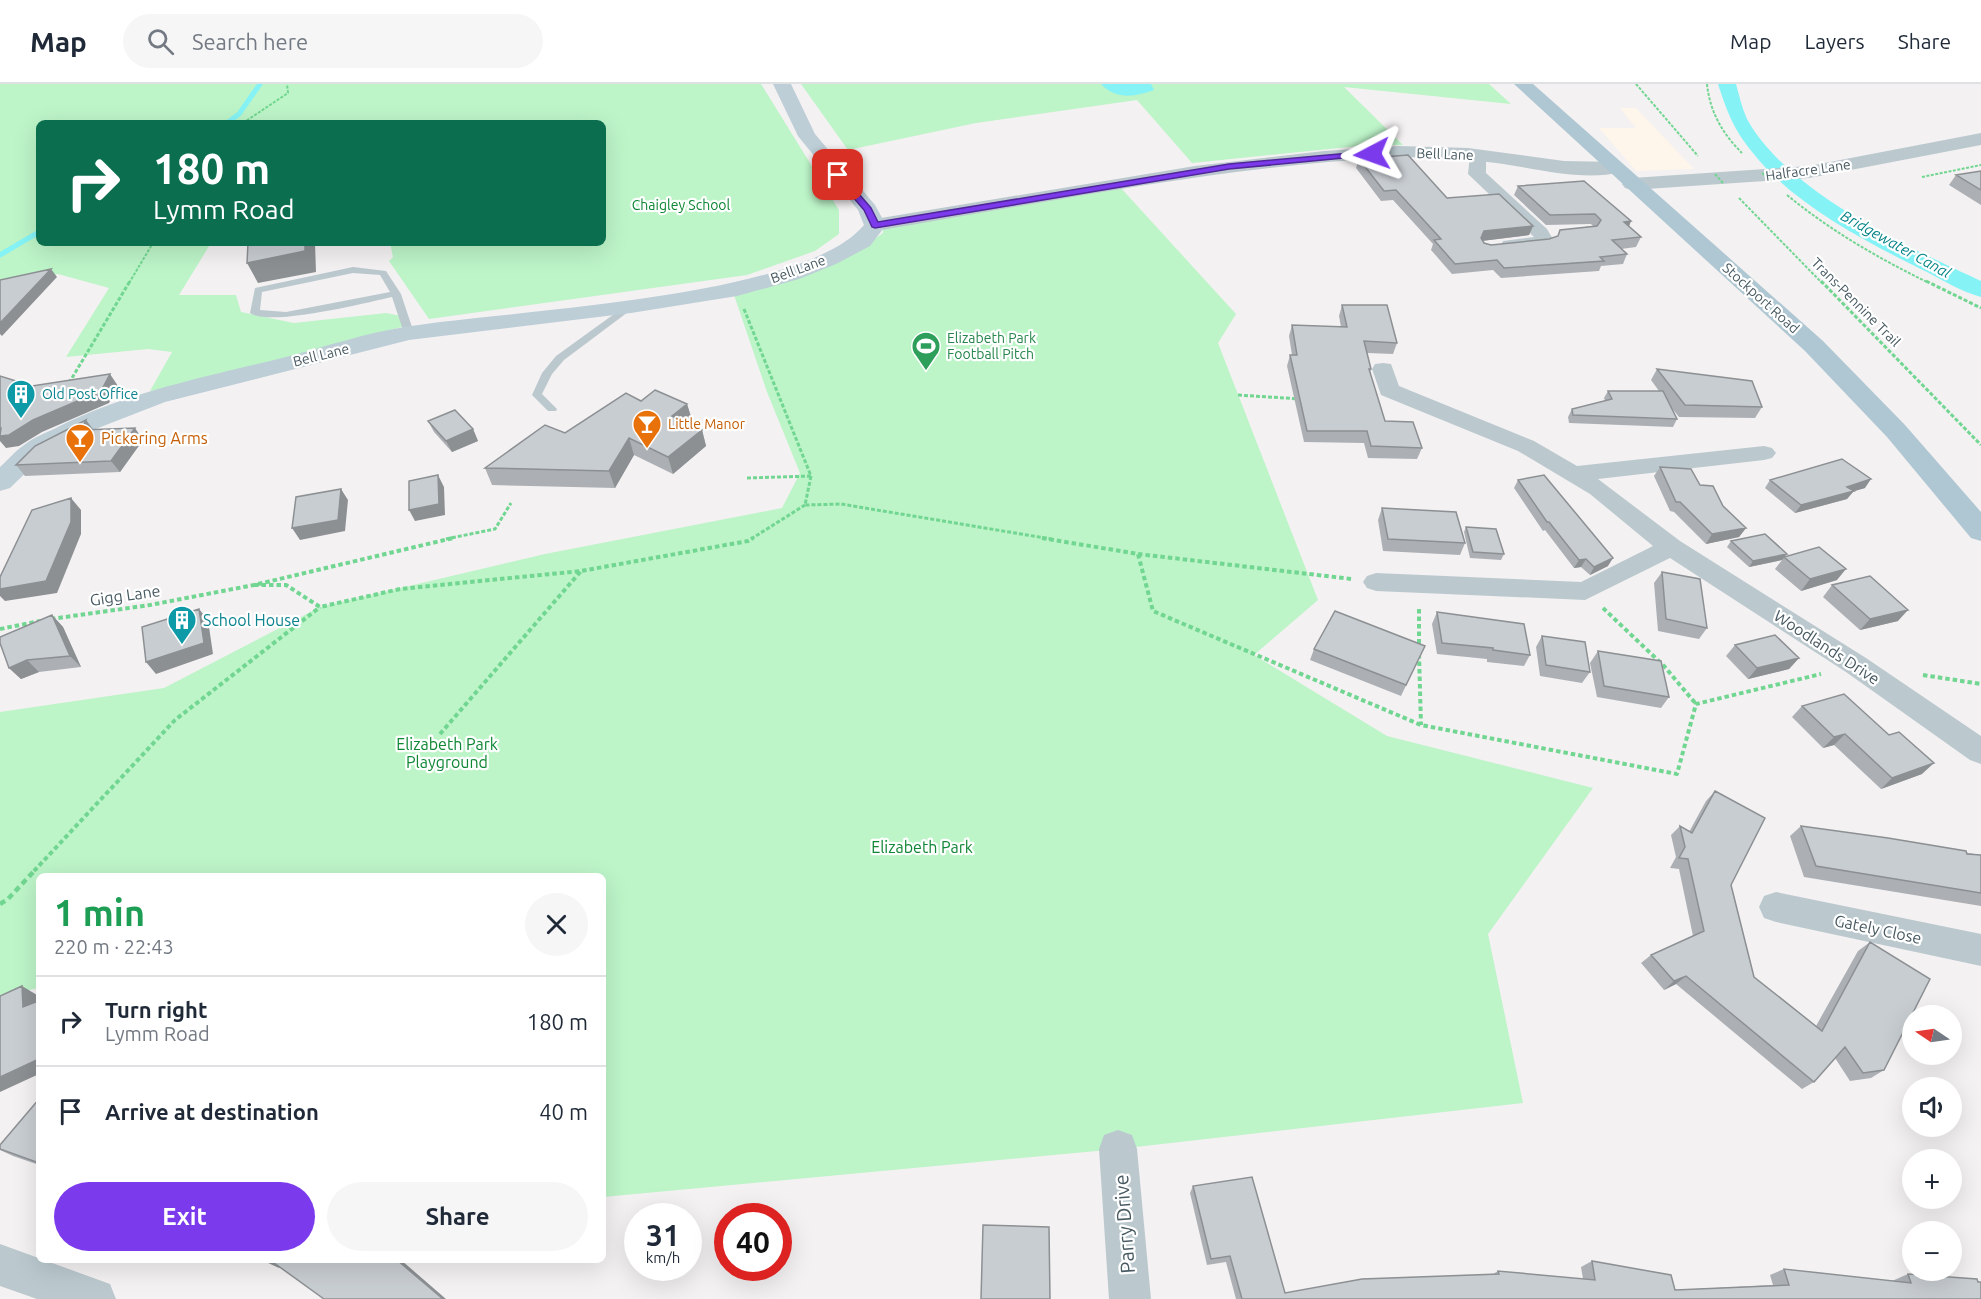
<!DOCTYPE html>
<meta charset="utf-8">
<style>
:root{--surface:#fff;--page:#f6f6f7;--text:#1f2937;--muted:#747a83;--line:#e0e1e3;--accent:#7c3aed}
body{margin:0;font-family:Ubuntu,sans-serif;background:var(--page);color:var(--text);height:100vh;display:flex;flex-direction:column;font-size:22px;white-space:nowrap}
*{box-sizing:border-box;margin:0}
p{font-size:20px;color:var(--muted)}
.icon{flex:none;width:33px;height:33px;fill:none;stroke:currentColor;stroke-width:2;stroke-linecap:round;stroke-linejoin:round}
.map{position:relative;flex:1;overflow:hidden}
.sheet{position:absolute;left:36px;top:789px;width:570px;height:390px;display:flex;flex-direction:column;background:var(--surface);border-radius:9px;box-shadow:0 6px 24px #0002}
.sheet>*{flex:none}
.banner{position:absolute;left:36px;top:36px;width:570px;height:126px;border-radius:9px;box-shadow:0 6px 24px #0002;background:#0b6e4f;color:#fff;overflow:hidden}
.needle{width:39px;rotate:283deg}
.buttons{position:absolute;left:1902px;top:921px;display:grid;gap:12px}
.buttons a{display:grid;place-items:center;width:60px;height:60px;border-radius:50%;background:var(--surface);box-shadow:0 6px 24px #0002;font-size:30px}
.speed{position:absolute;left:624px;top:1119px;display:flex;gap:12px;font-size:30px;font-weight:700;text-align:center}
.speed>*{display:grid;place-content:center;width:78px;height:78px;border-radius:50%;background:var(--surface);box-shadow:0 6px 24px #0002;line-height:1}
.speed small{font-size:15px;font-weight:400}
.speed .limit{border:9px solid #d22;background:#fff;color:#111}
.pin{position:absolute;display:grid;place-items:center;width:51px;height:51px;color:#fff;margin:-26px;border-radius:12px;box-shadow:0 3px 9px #0006}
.me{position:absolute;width:66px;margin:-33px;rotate:266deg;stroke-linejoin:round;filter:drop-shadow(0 0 4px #0008)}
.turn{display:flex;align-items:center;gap:21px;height:126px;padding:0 18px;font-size:27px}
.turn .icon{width:78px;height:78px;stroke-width:2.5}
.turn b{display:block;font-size:42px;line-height:51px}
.round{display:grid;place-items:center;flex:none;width:63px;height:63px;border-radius:32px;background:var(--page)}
.summary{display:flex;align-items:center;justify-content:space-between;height:102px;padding:0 18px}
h1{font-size:36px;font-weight:700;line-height:45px;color:#1e9e55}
.cta{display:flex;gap:12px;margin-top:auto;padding:12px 18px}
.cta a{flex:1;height:69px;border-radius:36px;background:var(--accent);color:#fff;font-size:24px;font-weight:700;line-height:69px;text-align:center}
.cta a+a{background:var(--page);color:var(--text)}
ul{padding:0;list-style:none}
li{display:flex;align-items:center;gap:18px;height:90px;padding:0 18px;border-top:2px solid var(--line)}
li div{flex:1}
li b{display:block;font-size:22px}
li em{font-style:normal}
header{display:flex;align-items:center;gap:36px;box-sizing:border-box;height:84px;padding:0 30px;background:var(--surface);border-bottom:2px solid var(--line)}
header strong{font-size:28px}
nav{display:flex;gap:33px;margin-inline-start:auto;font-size:21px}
.search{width:420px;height:54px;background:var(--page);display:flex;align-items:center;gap:15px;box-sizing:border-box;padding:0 21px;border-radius:33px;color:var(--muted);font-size:22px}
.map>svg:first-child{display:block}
.commercial{fill:#fef5eb}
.green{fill:#bdf4c8}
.water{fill:#85f3f5}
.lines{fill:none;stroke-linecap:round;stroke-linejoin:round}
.stream{stroke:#85f3f5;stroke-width:5}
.canal{fill:#85f3f5;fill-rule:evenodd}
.path-far3{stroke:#71d691;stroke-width:2;stroke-dasharray:3 1.5;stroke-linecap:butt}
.path-far2{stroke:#71d691;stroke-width:3;stroke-dasharray:4 2;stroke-linecap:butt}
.path-far1{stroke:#71d691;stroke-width:4;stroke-dasharray:4.5 3;stroke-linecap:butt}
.path{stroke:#71d691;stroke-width:4.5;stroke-dasharray:6 4;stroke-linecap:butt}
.service{fill:#bbc9cf;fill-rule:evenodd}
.minor{fill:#bbc9cf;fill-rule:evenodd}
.tertiary{fill:#bbc9cf;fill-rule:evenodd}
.secondary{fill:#bdced7;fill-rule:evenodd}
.primary{fill:#afc7d2;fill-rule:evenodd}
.path-bridge{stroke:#71d691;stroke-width:2;stroke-dasharray:3 1.5;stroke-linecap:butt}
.wall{fill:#acb0b5}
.shaded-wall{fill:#8c9093}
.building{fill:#c8cdd2;stroke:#8c9093;stroke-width:1.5}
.route{fill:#7c3aed;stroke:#51269a;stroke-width:1.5}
.labels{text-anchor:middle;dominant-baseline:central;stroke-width:4.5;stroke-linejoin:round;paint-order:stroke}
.far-street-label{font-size:14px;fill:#475961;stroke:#fff}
.far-park-label{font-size:14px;fill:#0e8634;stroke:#fff}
.far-leisure-label{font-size:14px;fill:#27864d;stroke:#fff;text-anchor:start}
.far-culture-label{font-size:14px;fill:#0d838f;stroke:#fff;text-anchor:start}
.far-food-label{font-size:14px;fill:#c56008;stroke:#fff;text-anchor:start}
.far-water-label{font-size:15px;font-style:italic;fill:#058488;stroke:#fff}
.food-label{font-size:16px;fill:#c56008;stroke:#fff;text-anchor:start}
.street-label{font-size:16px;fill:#475961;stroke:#fff}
.culture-label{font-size:16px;fill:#0d838f;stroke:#fff;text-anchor:start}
.park-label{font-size:16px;fill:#0e8634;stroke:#fff}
.near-street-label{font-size:20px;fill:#475961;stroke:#fff}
</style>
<header>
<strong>Map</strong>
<div class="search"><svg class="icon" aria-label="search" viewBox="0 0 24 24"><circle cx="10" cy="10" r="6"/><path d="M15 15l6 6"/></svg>Search here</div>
<nav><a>Map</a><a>Layers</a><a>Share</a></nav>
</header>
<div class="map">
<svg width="1981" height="1215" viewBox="0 0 1981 1215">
<rect width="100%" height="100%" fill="#f4f1f2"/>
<path class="commercial" d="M1620,24H1636L1694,85L1636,87L1599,44H1636Z"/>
<path class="green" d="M0,0H761L839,126V150L815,167L747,191L429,235L389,177L393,173L390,159H603V39H39V159H211L179,211H236L241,228L294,239L386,229L401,232L402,243L361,253L253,291L150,307L172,268L148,265L66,273L109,204L58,190L0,202Z
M801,0H1489L1511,20L1344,3L1403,61L1359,62L1192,79L1137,16L976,39L848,66Z
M1120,103L1236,230L1218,259L1318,516L1254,571L1387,652L1593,704L1488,850L1523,1019L1118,1065L603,1113V792H39V904L0,912V628L164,604L320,523L545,470L782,424L800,389L767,308L734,211L857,167L883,149V136Z"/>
<path class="water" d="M1101,0H1151L1154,6C1135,13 1116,16 1101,0Z"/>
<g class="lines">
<path class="stream" d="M227,39L239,30L260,0
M0,171L39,148"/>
<path class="canal" d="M1718,0H1736C1739,11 1742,24 1747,35C1787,108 1908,163 1981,197V213C1962,208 1944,197 1927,188C1868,159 1794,121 1753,69C1734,46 1727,28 1718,0Z"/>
<path class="path-far3" d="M1636,0L1698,72
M1707,0C1710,28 1722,49 1742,69
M243,39L288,9L287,0
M1922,93L1981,81
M1787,111C1831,147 1878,174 1929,199
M1739,114L1822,199
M129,199L153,159"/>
<path class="path-far2" d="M1821,197L1981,361
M1926,197L1981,224
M744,225L811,392L805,421L841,420L1051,455
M69,299L130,197
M1238,311L1300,315
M747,394L811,392
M446,455L495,445L511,419
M751,455L805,421"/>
<path class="path-far1" d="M1042,454L1138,470L1153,527L1421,641L1677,690L1696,620L1821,590
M1138,470L1352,495
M254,501H286L320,523L400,505L581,487L748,457L753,454
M1603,524L1664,582L1696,620
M1419,525V563
M51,535L150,521L254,501L453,454
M0,545L40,537
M1419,570L1421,641
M1923,591L1981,600
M440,650L581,487
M34,787L175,636L320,523"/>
<path class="path" d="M0,820L8,815L36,785"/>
<path class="service" d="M353,183L386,187L401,210L414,249L412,251L404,249L392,213C365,219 270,243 250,229L255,204ZM353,189L380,191L390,208L286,228L260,226L262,208Z
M628,220L636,222L564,276L552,290L542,310L557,325L556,327H548L532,311L542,289L556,272Z"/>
<path class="minor" d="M1478,66L1486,71V89L1547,145L1554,157L1552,161L1510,167L1503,165L1501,161L1503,157L1534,153L1468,90L1470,71Z
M1383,279L1391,280L1399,302L1534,357L1577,382L1764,362L1772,364L1776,369L1772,374L1764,376L1598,395L1680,457L1866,574L1981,652V680L1970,676L1846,588L1670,474L1585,516L1376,507L1367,504L1363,498L1367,492L1376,489L1581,498L1653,462L1590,410L1518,367L1381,311L1372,285L1375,280Z
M1776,808L1981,850V882L1776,838L1764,834L1759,823L1764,812Z
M1118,1046L1132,1051L1137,1065L1151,1215H1109L1099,1065L1104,1051Z
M0,1160L110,1200L116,1215H37L0,1202Z"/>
<path class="tertiary" d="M1981,49V61L1809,94L1632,106L1625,104L1622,100L1625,96L1632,94L1809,82Z
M1399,62L1468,64L1564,77L1615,78L1622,80L1625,84L1622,88C1582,98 1535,84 1496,79C1460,74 1423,72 1387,74C1215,83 1045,119 875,147L868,145L864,141L868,137L875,135L1195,82L1324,67Z"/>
<path class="secondary" d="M773,0H791L815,50L875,121L886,141L870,162L836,180L799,195L737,212L631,229L409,256L165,318L93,346L43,372L10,404L0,407V383C8,376 15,367 24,361C33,354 45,349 56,344C127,308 206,293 282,274C325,263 368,248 411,242C511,226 803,215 864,141L858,126L798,52Z"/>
<path class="primary" d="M1514,0H1533L1823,257L1905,341L1981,428V457L1971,454L1887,353L1805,267Z"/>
<path class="path-bridge" d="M1762,89L1771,96
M1715,90L1723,99"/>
</g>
<path class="wall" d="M1359,75L1447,114L1533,142L1529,151L1482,157L1484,159L1491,161L1549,155L1558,152L1560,146L1593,142L1591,140L1546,141L1514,111L1518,102L1631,137L1629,142L1641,153L1636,163L1621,165L1627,170L1623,180L1601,182L1599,187L1501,194L1493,186L1452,190L1431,166L1433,160L1393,116L1381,117L1356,84Z
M1981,87V121L1949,101L1956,91Z
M1342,221L1397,259L1393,270L1367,269L1371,285L1370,289L1385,337L1422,364L1417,375L1368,374L1364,359L1304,358L1287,282L1290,271H1292L1289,252L1292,241L1341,243L1339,232Z
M1657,285L1762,323L1755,334L1679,333L1671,323L1677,335L1673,343L1569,339L1568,333L1572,325L1605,317L1604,314L1608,307H1659L1651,296Z
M641,317L687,320L692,336L688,339L702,346L706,362L673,390L634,371L615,404L492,401L485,384Z
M86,336L93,346L143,356L120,388L25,392L16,381Z
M428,337L473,345L478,357L452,368L434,348Z
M1660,383L1700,401L1746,444L1739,453L1706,460L1674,428L1670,427L1654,392Z
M1518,396L1608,482L1590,491L1581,483L1574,484L1545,446L1543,447L1514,404Z
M1770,396L1865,404L1853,407L1847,415L1795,429L1765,404Z
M1382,424L1465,459L1460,471L1383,467L1378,436Z
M1466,443L1504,470L1501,476L1470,474L1464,448Z
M1731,457L1784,473L1837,496L1801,507L1775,485L1782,476L1749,483L1727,463Z
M1662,488L1707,544L1699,555L1658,547L1654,499Z
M1832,501L1898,537L1860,546L1823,513Z
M1437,528L1530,571L1524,582L1487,578V575L1437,570L1432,540Z
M52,531L63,543L81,583L39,588L21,595L9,584Z
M1542,552L1590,588L1582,599L1540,592L1536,563Z
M1735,561L1799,574L1789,585L1748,595L1726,572Z
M1425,562L1401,612L1310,576L1314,565Z
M1598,567L1669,613L1661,624L1597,613L1590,579Z
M1802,622L1922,690L1881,705L1834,661L1823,664L1792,633Z
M1715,707L1731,801L1754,893L1816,942L1858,867L1870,858L1884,986L1871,994L1850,997L1835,974L1814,998L1802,1005L1676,900L1664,906L1641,879L1651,871L1693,852L1679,785L1670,784L1676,773L1671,751L1680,742L1689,748L1706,717Z
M1801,742L1981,771V822L1804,793L1790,752Z
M39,1015V1081L13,1072L0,1066Z
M1193,1102L1285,1209L1493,1190L1498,1187L1583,1195L1581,1183L1592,1177L1675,1206L1773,1201L1770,1191L1784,1185L1892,1197L1908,1190L1981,1215H1236L1226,1178L1207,1181L1190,1109Z"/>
<path class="shaded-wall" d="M1631,137L1627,147L1624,138Z
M1533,142L1529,151L1481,157V154L1484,147Z
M305,159H315L316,188L258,199L247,179Z
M51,185L57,193L2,252L0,250V239Z
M110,290L118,302L109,319L42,348L19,362L6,364L0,357V344L33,336Z
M687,320L692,336L676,349L672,332Z
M86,336L95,348L81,346Z
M135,344L143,356L120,388L111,377Z
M473,345L478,357L452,368L446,357Z
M702,346L706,362L673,390L668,373Z
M629,354L634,371L615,404L609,387Z
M438,391L444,403L445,431L415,437L409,426Z
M1871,395L1865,404L1845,410L1854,407L1847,415L1795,429L1801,421L1847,403Z
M341,405L348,416L345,447L300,456L292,444Z
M71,414L81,426V450L57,509L5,517L0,512V505Z
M1746,444L1739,453L1706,460L1712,450Z
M1787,470L1782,476L1749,483L1753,477Z
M1613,474L1608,482L1590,491L1594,483Z
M1586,475L1581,483L1574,484L1579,476Z
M1846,485L1837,496L1801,507L1810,495Z
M199,525L208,536L213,570L156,590L146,578Z
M1908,526L1898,537L1860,546L1870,535Z
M52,531L63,543L81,583L70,572Z
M1799,574L1789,585L1748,595L1757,584Z
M27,576L39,588L21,595L9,584Z
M1845,650L1834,661L1823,664L1834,653Z
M1934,679L1922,690L1881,705L1892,694Z
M1686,892L1676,900L1664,906L1674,897Z
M22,902L37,911L38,932L23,923Z
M39,975V990L0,1008V993Z
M268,1176H271L282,1181L279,1184L266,1178Z
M397,1176H401L446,1215H443Z"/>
<path class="building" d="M1408,71L1447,114L1499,110L1533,142L1484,147L1481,154L1484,159L1491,161L1549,155L1558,152L1560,146L1597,142L1601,136L1595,130L1550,131L1518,102L1584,97L1631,137L1624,138L1641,153L1612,156L1627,170L1600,173L1604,177L1504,184L1497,176L1455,180L1434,156L1441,155L1396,106L1384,107L1359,75Z
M1981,87V106L1956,91Z
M248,159H305V167L247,179Z
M51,185L0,239V196Z
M1342,221H1387L1397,259L1364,257L1371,285H1369L1385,337L1413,338L1422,364L1371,362L1367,347H1307L1290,271H1297L1292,241L1347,243Z
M1657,285L1752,297L1762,323L1685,321Z
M110,290L101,307L33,336L9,351L0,352L1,344H0V292L32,302Z
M655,306L687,320L672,332L702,346L668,373L629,354L609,387L485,384L545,341L565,349L626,309L641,317Z
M1608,307H1663L1677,335L1573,331L1572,325L1612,315Z
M455,326L473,345L446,357L428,337Z
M86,336L81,346L135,344L111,377L16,381L35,362Z
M1842,375L1871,395L1847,403L1854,407L1801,421L1770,396Z
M1660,383L1691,385L1700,401L1713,402L1723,422L1746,444L1712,450L1680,418H1676Z
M438,391L439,420L409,426V397Z
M1544,391L1613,474L1594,483L1586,475L1579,476L1549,438H1547L1518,396Z
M341,405L338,436L292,444L296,413Z
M71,414V438L46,497L0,505V493L32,426Z
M1382,424L1456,428L1465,459L1388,455Z
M1466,443L1496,445L1504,470L1473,468Z
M1765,450L1787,470L1753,477L1731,457Z
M1819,463L1846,485L1810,495L1784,473Z
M1662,488L1700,495L1707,544L1666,535Z
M1870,492L1908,526L1870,535L1832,501Z
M199,525L204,559L146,578L142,543Z
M1335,527L1425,562L1406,601L1314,565Z
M1437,528L1524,540L1530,571L1493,566V564L1442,559Z
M52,531L70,572L27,576L9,584L0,559V553Z
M1775,551L1799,574L1757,584L1735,561Z
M1542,552L1585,558L1590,588L1546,581Z
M1598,567L1661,577L1669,613L1604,602Z
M1844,610L1889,651L1899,648L1934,679L1892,694L1845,650L1834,653L1802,622Z
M1715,707L1765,734L1731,801L1754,893L1822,947L1870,858L1930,895L1884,986L1863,989L1845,963L1814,998L1686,892L1674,897L1651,871L1704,847L1688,775L1679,774L1685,763L1680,742L1692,749Z
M1801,742L1888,754L1966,767L1967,770L1981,771V809L1816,782Z
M22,902L23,923L38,917L39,935V975L0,993V912Z
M39,1015V1079L0,1065V1061Z
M1252,1093L1285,1209L1362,1195L1499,1190L1498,1187L1595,1196L1592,1177L1671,1191L1675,1206L1789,1201L1784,1185L1911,1199L1908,1190L1977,1195L1978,1198H1981V1215H1242L1230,1172L1211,1175L1193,1102Z
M983,1141L1049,1143L1050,1215H981Z
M270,1176H397L443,1215H324Z"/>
<path class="route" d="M1372,67L1375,68V71L1229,85L875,144L872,143L864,126L834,91L841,89L871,124L878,138L1229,80Z"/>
<defs>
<g id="stadium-pin" transform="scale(1.5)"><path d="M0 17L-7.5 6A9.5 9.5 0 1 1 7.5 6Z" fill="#2e9e5b" stroke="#fff"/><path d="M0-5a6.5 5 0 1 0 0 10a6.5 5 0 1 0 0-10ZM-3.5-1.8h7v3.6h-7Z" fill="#fff"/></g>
<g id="building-pin" transform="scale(1.5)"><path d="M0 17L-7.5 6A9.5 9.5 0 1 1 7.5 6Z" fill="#0f9aa8" stroke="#fff"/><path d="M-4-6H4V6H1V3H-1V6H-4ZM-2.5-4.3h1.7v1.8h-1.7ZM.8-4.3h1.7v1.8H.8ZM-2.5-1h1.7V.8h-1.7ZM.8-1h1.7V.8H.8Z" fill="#fff"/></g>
<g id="bar-pin" transform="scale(1.5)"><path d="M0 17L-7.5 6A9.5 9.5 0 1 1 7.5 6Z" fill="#e8710a" stroke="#fff"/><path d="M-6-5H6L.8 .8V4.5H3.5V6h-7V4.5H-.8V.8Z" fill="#fff"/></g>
</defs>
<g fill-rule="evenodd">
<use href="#stadium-pin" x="926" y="262"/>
<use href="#building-pin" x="21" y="310"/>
<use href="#bar-pin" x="647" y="340"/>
<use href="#bar-pin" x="80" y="354"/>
<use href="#building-pin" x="182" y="536"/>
</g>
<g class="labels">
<g class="far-street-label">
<text transform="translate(1445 70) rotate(2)">Bell Lane</text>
<text transform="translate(1808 86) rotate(-8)">Halfacre Lane</text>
<text transform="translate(798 185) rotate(-20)">Bell Lane</text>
<text transform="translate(1761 214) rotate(42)">Stockport Road</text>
<text transform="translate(1856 218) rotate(45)">Trans-Pennine Trail</text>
<text transform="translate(321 271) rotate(-14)">Bell Lane</text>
</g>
<g class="far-park-label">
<text x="681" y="121">Chaigley School</text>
</g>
<g class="far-leisure-label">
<text x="947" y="254">Elizabeth Park<tspan x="947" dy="16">Football Pitch</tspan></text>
</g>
<g class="far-culture-label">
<text x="42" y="310">Old Post Office</text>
</g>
<g class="far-food-label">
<text x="668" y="340">Little Manor</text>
</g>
<g class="far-water-label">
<text transform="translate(1896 160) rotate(29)">Bridgewater Canal</text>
</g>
<g class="food-label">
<text x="101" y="354">Pickering Arms</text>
</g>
<g class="street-label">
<text transform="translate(125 511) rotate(-8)">Gigg Lane</text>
<text transform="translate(1827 563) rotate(33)">Woodlands Drive</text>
<text transform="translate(1878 845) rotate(12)">Gately Close</text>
</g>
<g class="culture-label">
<text x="203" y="536">School House</text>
</g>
<g class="park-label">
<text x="447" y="660">Elizabeth Park<tspan x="447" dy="18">Playground</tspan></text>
<text x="922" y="763">Elizabeth Park</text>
</g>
<g class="near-street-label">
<text transform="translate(1124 1140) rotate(-94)">Parry Drive</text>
</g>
</g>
</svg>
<div class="buttons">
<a><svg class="needle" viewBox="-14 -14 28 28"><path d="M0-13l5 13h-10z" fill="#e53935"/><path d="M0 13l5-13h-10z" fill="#747a83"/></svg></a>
<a><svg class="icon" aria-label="sound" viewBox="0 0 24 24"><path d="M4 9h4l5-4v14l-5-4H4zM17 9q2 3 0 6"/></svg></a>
<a>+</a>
<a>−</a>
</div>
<div class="speed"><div>31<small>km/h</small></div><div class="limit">40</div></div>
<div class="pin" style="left:838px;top:91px;background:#d93025"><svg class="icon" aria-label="arrive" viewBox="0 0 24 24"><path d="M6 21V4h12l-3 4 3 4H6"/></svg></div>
<svg class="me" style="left:1372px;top:70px" viewBox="-20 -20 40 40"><path d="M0-17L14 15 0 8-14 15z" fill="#7c3aed" stroke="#fff" stroke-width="4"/></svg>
<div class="banner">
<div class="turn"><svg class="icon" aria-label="right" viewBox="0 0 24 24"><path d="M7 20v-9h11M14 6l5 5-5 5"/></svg><div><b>180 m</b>Lymm Road</div></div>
</div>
<section class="sheet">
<div class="summary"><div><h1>1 min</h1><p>220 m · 22:43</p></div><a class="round"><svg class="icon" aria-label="close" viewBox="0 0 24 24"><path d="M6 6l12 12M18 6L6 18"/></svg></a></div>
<ul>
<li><svg class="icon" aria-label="right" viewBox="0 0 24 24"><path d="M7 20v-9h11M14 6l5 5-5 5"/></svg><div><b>Turn right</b><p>Lymm Road</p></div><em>180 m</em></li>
<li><svg class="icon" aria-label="arrive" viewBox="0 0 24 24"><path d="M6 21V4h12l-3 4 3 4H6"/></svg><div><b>Arrive at destination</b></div><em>40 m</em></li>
</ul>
<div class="cta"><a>Exit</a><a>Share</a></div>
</section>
</div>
